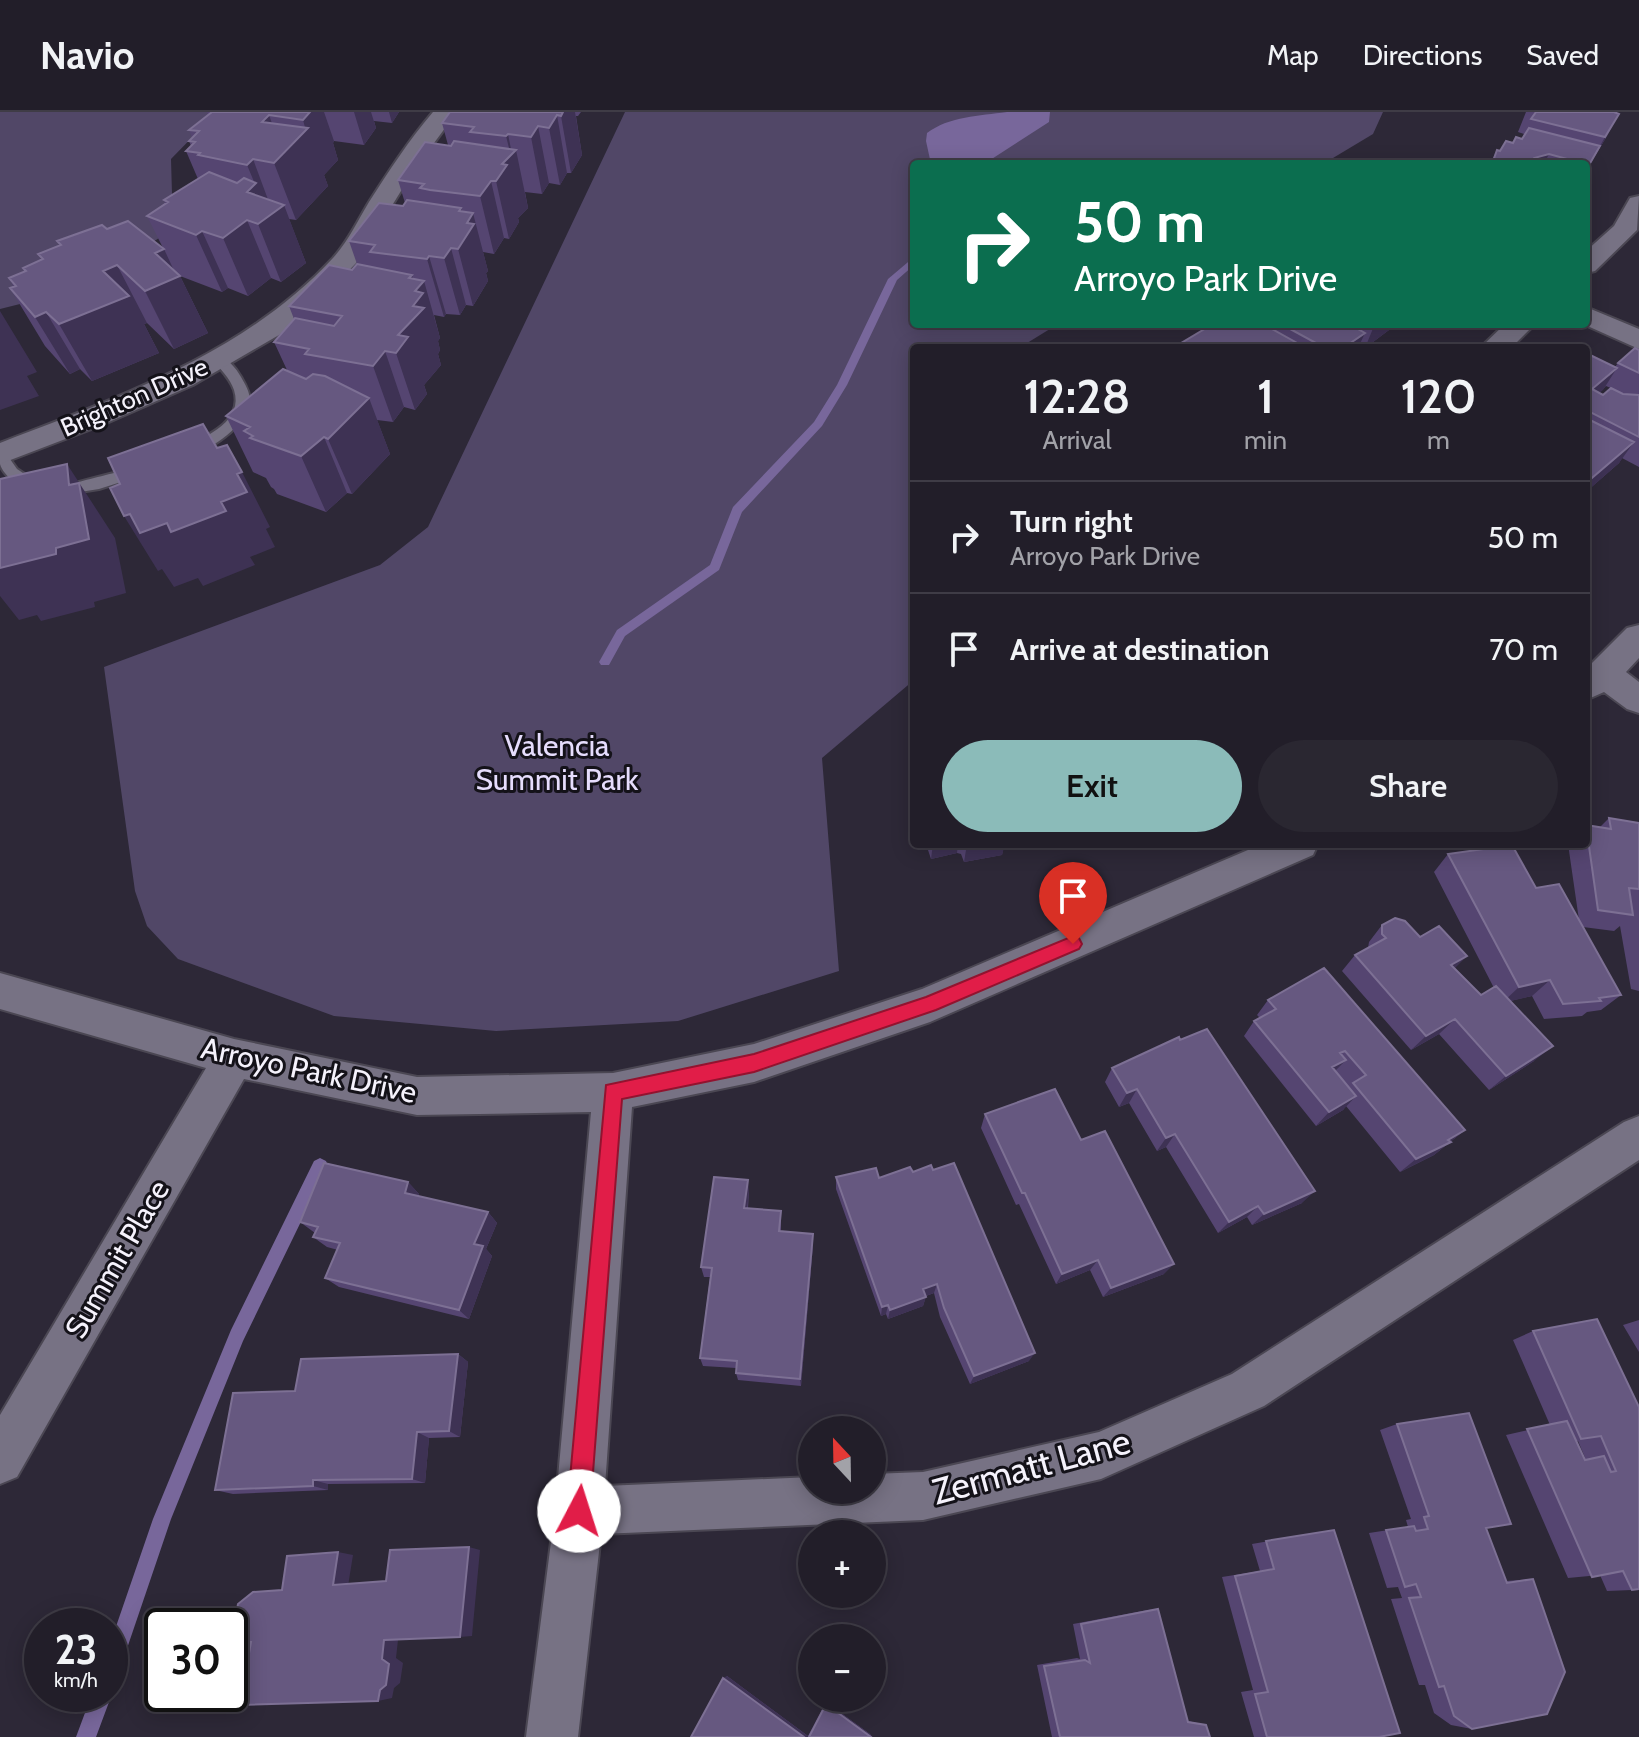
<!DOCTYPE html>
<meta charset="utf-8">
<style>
:root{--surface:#221e29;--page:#2a2731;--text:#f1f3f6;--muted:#a2a2a8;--line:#3f3c46;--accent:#8bbbb9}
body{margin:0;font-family:Cabin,sans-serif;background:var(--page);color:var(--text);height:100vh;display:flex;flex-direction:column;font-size:30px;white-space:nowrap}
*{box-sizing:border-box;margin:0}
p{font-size:26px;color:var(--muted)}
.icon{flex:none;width:44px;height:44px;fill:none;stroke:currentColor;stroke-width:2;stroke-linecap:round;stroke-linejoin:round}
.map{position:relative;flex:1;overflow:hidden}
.side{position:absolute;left:910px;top:232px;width:680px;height:504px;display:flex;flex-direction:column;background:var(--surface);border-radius:8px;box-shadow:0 4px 20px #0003,0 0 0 2px var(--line)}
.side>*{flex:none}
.top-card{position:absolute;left:910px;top:48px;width:680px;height:168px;border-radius:8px;box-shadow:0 4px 20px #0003,0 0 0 2px var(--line);background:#0b6e4f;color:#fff;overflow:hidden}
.needle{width:52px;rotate:338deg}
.buttons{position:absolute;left:798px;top:1304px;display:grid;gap:16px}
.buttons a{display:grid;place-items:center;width:88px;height:88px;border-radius:50%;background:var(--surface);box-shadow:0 4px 20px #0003,0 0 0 2px var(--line);font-size:40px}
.speed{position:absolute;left:24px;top:1496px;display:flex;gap:16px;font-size:40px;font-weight:700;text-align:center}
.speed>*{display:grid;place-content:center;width:104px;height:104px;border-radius:50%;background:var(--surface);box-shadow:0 4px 20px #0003,0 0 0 2px var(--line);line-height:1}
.speed small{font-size:20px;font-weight:400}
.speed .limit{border:4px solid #111;border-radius:12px;background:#fff;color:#111}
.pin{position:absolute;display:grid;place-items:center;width:68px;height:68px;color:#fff;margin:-82px -34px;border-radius:50% 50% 50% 0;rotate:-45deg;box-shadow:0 0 8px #0007}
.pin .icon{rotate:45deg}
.me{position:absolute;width:88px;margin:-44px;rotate:5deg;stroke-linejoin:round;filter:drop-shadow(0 0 6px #0008)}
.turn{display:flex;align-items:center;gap:28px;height:168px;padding:0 32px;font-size:36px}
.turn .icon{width:104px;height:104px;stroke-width:2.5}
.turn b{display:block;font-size:56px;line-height:68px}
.eta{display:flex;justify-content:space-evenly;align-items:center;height:136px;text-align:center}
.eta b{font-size:48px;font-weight:600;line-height:56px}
.action{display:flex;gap:16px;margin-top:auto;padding:16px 32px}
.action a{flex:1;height:92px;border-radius:48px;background:var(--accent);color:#111;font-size:32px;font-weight:600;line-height:92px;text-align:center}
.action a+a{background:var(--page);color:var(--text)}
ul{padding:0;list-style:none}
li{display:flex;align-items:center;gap:24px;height:112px;padding:0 32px;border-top:2px solid var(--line)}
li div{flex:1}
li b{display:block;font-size:30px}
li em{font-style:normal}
header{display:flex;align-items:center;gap:48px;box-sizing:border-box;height:112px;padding:0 40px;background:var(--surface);border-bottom:2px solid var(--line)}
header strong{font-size:38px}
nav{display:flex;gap:44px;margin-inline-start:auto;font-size:28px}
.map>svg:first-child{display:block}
.green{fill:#514767}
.water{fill:#78679b}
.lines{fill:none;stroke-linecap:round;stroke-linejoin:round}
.stream{fill:#78679b;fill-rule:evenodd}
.lane-casing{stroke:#4b4753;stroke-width:4}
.street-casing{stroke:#4b4753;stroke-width:4}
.lane{fill:#777284;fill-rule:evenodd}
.street{fill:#777284;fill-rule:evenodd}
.wall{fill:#554571;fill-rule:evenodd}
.shaded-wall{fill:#3e3254}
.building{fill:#665880;stroke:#7d7094;stroke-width:2}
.route{fill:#e11d48;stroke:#92132f;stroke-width:2}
.labels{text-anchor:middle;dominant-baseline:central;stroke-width:6;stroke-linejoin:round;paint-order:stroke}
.far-street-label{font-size:26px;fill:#f5f2fc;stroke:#141219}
.park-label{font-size:30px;fill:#e6ddfd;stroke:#141219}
.street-label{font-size:30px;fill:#f5f2fc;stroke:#141219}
.near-street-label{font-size:36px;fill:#f5f2fc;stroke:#141219}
</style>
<header>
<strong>Navio</strong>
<nav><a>Map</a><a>Directions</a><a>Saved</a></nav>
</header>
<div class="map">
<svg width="1639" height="1625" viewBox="0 0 1639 1625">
<rect width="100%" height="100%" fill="#2d2837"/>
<path class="green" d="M0,0H222L211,6L171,47L173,117L80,177L0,197Z
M625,0H1383L1373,22L1323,52H914V212H1058L1019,236H914V568L822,646L839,859L678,909L496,919L334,904L178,847L147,814L135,779L104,555L380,453L428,415Z"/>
<path class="water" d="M1007,0H1050L1049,10L984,52H931L926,29L927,21C950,4 979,4 1007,0Z"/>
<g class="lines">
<path class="stream" d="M914,145V153L897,168L847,273L822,314L742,400L719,458L625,524L609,553H601L599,550L617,518L710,453L733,395L814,310L837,273L888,167Z
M320,1046L326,1049L328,1054L243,1229L171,1407L119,1560L117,1567L110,1569V1532L153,1407L231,1218L314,1049Z
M110,1578L112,1582L96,1625H76L92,1582H110Z"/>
<g class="lane-casing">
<path id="lane" d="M219,243C228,247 236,256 241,265C245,272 250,280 250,289C249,311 206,345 185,341V335C207,324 244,309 234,278C230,266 220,257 212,247Z
M0,338L5,340L17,357L41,373V379C28,382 3,365 0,352C0,347 0,343 0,338Z
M141,354L148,359L146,362L99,377L61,383L54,378C59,374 127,358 141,354Z"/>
</g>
<g class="street-casing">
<path id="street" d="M433,0H457L414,58L357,150L317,192L279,223L193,273L102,313L0,352V331C119,285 244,242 333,146C348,130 358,108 369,90C389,59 409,28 433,0Z
M1639,84L1637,118L1595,159L1586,161V139L1614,114L1630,86Z
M1586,195L1639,217V237L1583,212H1586Z
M1505,212H1535L1511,236H1480Z
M1639,513V546L1626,560L1639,570V601L1627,597L1604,580L1586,588V557L1627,516Z
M1262,732H1318L1313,743L930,910L754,970L632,995L605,1374L812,1365V1378H872V1362L923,1360L1099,1320L1232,1262L1624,1010L1639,1004V1048L1264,1294L1101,1367L923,1408L601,1422L578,1625H526L555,1399L591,1000L417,1003L244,967L17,1365L0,1372V1303L206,956L0,897V861L234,927L417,965L613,961L754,932L922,877Z"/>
</g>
<use href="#lane" class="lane"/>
<use href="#street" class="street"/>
</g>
<path class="wall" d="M207,0H399L392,11L374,9L376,16L364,33L334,29L333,31L338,48L324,63L328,74L296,108L289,107L306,151L281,170L271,166L248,184L228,176L222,180L180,164L208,221L174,237L147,211L144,212L159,241L92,269L80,257L70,262L45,234L10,176L14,175L9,166L25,159L23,156L42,148L38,142L60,133L57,129L107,117L163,136L147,104L165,91L164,88L198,67L186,39L191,34L189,29L192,26L189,18L208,3Z
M450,0H581L578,4H576L582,43L571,61H567L560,73L549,71L542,82L525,80L528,96L518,106L519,110L509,127L504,126L494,142L483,140L488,159L486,161L488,169L473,194L466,193L460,203L446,202L444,205L434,203L440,226L438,229L440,238L438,242L441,253L424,273L427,282L415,298L404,295L393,310L377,308L390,342L352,382L347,381L326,400L277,382L274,377L271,375L266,366L253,360L226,304L287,258L274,230L294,207L289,194L352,158L357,152L349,129L403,94L405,91L398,68L448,33L442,11Z
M1526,0H1614L1607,24L1586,59V52H1490L1497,38L1500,39L1522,27L1524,22L1518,20Z
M1213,212H1394L1393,215L1365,236L1359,233L1358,236H1181L1183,230Z
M1639,238V355L1622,346L1619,351L1587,379L1586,386V241L1615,255L1618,251ZM1606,274L1613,277L1603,283L1599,281Z
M914,671V703L909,691L911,672Z
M1609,706L1639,711V879L1631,877L1620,814L1614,819L1583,815L1621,883L1601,898L1587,900L1582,904L1544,907L1532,884L1510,889L1534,949L1489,978L1439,922L1411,938L1342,859L1355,843L1368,836L1369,830L1382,813L1420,825L1455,856L1481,883L1494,876L1434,760L1448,742L1536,776L1579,808L1568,732H1586V713L1600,715Z
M926,732H1015L1004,734L1002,743L964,750L961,742L957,741L931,747Z
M1268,888L1465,1018L1434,1043L1400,1060L1346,994L1343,998L1316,1014L1244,924L1254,909L1260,906L1257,903Z
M1112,956L1302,1091L1252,1113L1247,1105L1218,1121L1166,1035L1157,1039L1129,991L1119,995L1105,970Z
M985,1002L1081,1028L1164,1162L1103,1185L1090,1158L1056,1172L1019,1092L1016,1093L981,1016Z
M913,1060L1029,1249L970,1272L940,1205L934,1181L926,1184L923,1194L888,1207L886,1202L881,1204L836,1077V1065L879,1066Z
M408,1070L419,1082V1084L488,1100L497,1111L486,1137L492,1144L469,1207L339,1175L325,1166L338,1138L327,1135L313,1125L315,1121L300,1110Z
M749,1079L748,1096L781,1099V1120L813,1122V1133L801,1274L738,1268L736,1261V1256L703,1254L700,1246L710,1165H704L701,1155Z
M1597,1207L1632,1478L1607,1479L1600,1463L1568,1466L1506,1323L1550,1313L1513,1228L1533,1219ZM1578,1329L1586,1348L1576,1330Z
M1639,1208V1240L1623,1213Z
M458,1242L468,1250L460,1325L429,1326L425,1371L328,1372V1378L233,1382L215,1378L295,1279Z
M1397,1312L1486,1416L1506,1469L1533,1467L1472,1617L1451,1613L1434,1601L1425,1573H1419L1391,1487L1402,1486L1398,1475L1387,1476L1369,1421L1408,1415L1406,1408L1411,1407L1380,1318Z
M1334,1418L1379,1625H1254L1241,1580L1253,1578L1222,1465L1260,1459L1252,1432Z
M1158,1497L1188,1609L1206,1613L1210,1625H1052L1037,1553L1077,1546L1080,1547L1073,1512L1148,1498Z
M727,1564L808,1624L826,1590L870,1622L872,1625H691Z"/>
<path class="shaded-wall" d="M310,0H324L334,29L333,31L338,48L324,63L328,74L296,108L274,51L262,10L269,3L283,42L306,19L303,8Z
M354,0H371L376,16L364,33Z
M389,0H399L392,11Z
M559,0H575L582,43L571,61L561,4Z
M1619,2L1607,24L1593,47L1605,25Z
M557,3L567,61L560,73L549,16Z
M538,14L549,71L542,82L531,25Z
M508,22L512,42L516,38L528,96L518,106L519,110L509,127L496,69L502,52L511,44L506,24Z
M1549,42L1544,52H1530L1534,46Z
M253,47L273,101L284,93L306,151L281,170L258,112L247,80L255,72L247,53Z
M491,69L504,126L494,142L480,84Z
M461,96L468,122L467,111L473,101L488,159L486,161L488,169L473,194L458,137L459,99Z
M247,108L271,166L248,184L223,126Z
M202,119L228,176L222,180L196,123Z
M451,136L466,193L460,203L444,146Z
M164,137L177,165L180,164L208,221L174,237L145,179L155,141Z
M429,144L446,202L444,205L427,147Z
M117,153L147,211L144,212L159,241L92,269L59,212L103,159Z
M412,163L416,177L424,169L440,226L438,229L440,238L438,242L441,253L424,273L427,282L415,298L396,241L398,223L413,194L409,166Z
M0,199L37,260L27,264L39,284L0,298Z
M46,200L80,257L70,262L35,205Z
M1377,212H1394L1393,215L1365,236L1374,214Z
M1365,221L1358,236H1343Z
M385,239L404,295L393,310L373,254Z
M1617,256L1603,278L1586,292L1592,277Z
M369,286L390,342L352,382L328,327Z
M324,325L347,381L326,400L301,344Z
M1634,330L1619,351L1586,380V371Z
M67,352L115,426L126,481L94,490L95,495L41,509L37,503L19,508L0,484V450L69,373Z
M242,360L270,415L266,417L275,435L250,445L255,453L203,474L198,466L174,475L162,457L158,459L124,404L130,402L221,390L237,362Z
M933,732H958L957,741L931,747Z
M967,732H1005L1002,743L964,750Z
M1467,844L1451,860V853Z
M1550,868L1532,884L1502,891L1519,875Z
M1455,907L1439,922L1411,938L1426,924Z
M1553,934L1534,949L1489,978L1506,964Z
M1346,948L1332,962V955Z
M1137,977L1129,991L1119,995L1127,981Z
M1356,984L1343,998L1316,1014L1329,1000Z
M1465,1018L1434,1043L1400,1060L1416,1047Z
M1175,1022L1166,1035L1157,1039L1166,1026Z
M748,1068L749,1079L746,1107L744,1096Z
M408,1070L419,1082L416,1092L405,1081Z
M1315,1079L1302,1091L1252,1113L1264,1102Z
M1258,1094L1247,1105L1218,1121L1229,1110Z
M488,1100L497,1111L486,1137L492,1144L469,1207L459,1198L474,1132Z
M813,1122V1133L801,1274L800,1267Z
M1098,1148L1090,1158L1056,1172L1062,1162Z
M1174,1152L1164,1162L1103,1185L1111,1176Z
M937,1172L934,1181L920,1186L923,1177Z
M926,1185L923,1194L888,1207L890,1198Z
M888,1193L886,1202L881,1204L882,1195Z
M1035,1241L1029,1249L970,1272L974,1264Z
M458,1242L468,1250L460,1325L449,1319Z
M417,1320L429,1326L425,1371L412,1367Z
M313,1368L328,1372V1378L313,1374Z
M469,1435L480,1438L472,1524L460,1525Z
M338,1440L353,1443L348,1474L333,1473Z
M384,1528H398L396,1546L403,1551L400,1571L394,1576L392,1586L378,1589Z
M727,1564L808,1624V1625H804L723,1566Z
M826,1590L870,1622L872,1625L826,1592Z"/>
<path class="building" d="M212,0H310L303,8L269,3L262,10L308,16L274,51L253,47L247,53L198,43L200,41L186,39L195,30L189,29L199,19L189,18Z
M450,0H563L561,4L557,3L549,16L538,14L531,25L508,22L506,24L470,20L474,15L442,11Z
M1536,0H1614L1619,2L1605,25L1531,7Z
M1529,16L1600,34L1589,53L1549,42L1534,46L1531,51L1533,52H1492L1497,38L1500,39L1506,29L1513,31L1516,25L1522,27Z
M454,29L516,38L502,52L507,53L496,69H491L480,84L430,78L420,76L424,72L398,68L425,30L451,34Z
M209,60L237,71L244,66L256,71L247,80L284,93L258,112L247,108L223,126L202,119L196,123L147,104L168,90L164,88Z
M407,88L461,96L459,99L473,101L467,111L474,112L458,137L451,136L444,146L429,144L427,147L370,140L375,133L349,129L379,91L403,94Z
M128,109L164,137L155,141L180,164L145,179L117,153L103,159L129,184L59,212L46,200L35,205L10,176L16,174L9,166L26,159L23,156L43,147L38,142L61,133L57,129L102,113L107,117Z
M357,152L412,163L409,166L424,169L415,179L423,181L413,194L424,196L398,223L408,225L396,241L385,239L373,254L305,242L309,237L274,230L295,206L334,214L342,204L289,194L329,153L352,158Z
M1213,212H1263L1306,236H1182L1187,232L1183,230Z
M1281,212H1349L1365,221L1343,236H1325Z
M1635,236L1639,238V261L1618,251Z
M1586,241L1617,256L1592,277L1603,283L1611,276L1623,282L1639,283V325L1586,298Z
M283,257L306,267L313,262L325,264L369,286L328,327L324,325L301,344L250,326L253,324L244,319L250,315L226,304Z
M1586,306L1634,330L1586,371Z
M203,312L217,336L227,333L242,360L237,362L247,380L221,390L226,399L171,420L167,411L140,421L130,402L124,404L110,376L120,372L108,346Z
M67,352L69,373L79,371L89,427L56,436V442L0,456V367Z
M1609,706L1639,711V777L1629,776L1633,803L1598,798L1586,713L1611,717Z
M1512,733L1536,776L1559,772L1621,883L1599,886L1601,889L1563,892L1550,868L1519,875L1448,742Z
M1395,806L1405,809L1420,825L1439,814L1467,844L1451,853L1481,883L1496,874L1553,934L1506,964L1455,907L1426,924L1355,843L1386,826L1382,822V813Z
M1324,856L1465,1018L1448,1028L1451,1030L1416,1047L1353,971L1366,963L1345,939L1340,941L1346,948L1332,955L1356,984L1329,1000L1254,909L1276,897L1268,888Z
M1207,917L1315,1079L1264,1102L1258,1094L1229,1110L1175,1022L1166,1026L1137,977L1127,981L1112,956L1179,925L1180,928Z
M1055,977L1081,1028L1105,1019L1174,1152L1111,1176L1098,1148L1062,1162L1025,1081H1022L985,1002Z
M324,1051L408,1070L405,1081L488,1100L474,1132L483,1134L459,1198L325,1166L340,1131L313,1125L318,1115L300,1110Z
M954,1051L1035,1241L974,1264L944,1196L937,1172L923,1177L926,1185L890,1198L888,1193L882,1195L836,1065L876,1056L879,1066L910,1055L913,1060L931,1053L933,1058Z
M714,1065L748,1068L744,1096L781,1099L779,1119L813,1122L800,1267L736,1261L737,1249L700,1246L712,1156L701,1155Z
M1597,1207L1639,1295V1477L1632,1478L1623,1459L1592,1465L1527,1317L1567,1309L1585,1348L1604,1344L1611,1360L1616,1359L1601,1324L1581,1327L1533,1219Z
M458,1242L449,1319L417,1320L412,1367L313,1368V1374L215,1378L233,1281L295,1279L301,1247Z
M1469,1301L1511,1412L1486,1416L1507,1471L1533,1467L1565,1560L1547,1602L1472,1617L1454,1604L1444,1574L1439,1575L1409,1486L1421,1485L1416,1472L1405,1475L1386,1418L1414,1414L1416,1419L1428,1417L1424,1405L1429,1404L1397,1312Z
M1334,1418L1400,1621L1379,1625H1267L1255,1582L1268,1580L1235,1464L1274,1457L1266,1429Z
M469,1435L460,1525L384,1528L382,1547L389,1552L386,1573L380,1578L378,1589L240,1593L251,1530H243L233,1518L238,1492L253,1480L282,1478L287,1444L338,1440L333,1473L386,1469L390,1438Z
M1158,1497L1188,1610L1206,1613L1210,1625H1060L1044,1554L1085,1548L1090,1551L1081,1512Z
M723,1566L804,1625H691Z
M826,1592L871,1625H809Z"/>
<path class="route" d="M1073,824L1079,826L1082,832L1079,837L936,898L754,960L622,987L590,1399L587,1407L579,1410L571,1407L567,1399L606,973L754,942L926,885Z"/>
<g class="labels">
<g class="far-street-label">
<text transform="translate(134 285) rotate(-24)">Brighton Drive</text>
</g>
<g class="park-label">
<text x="557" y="633">Valencia<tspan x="557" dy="34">Summit Park</tspan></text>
</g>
<g class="street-label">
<text transform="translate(309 958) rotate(12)">Arroyo Park Drive</text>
<text transform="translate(117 1147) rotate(-60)">Summit Place</text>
</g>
<g class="near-street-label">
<text transform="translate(1031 1354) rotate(-15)">Zermatt Lane</text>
</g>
</g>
</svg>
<div class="buttons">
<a><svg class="needle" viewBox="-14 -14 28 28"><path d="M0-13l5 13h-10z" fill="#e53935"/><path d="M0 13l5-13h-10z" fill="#a2a2a8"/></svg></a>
<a>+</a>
<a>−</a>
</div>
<div class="speed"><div>23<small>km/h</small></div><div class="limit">30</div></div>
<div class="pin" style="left:1073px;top:832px;background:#d93025"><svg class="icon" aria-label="arrive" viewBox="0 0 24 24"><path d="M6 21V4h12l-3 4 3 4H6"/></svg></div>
<svg class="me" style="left:579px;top:1399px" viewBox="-20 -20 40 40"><circle r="19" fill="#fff"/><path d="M0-13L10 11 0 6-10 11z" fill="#e11d48"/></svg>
<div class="top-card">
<div class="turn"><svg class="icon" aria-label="right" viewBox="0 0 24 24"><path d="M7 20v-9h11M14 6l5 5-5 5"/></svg><div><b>50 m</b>Arroyo Park Drive</div></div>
</div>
<section class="side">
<div class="eta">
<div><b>12:28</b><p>Arrival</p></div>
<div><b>1</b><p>min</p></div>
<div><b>120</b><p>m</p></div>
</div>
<ul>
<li><svg class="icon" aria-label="right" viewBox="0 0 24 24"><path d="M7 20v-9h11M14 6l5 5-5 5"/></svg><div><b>Turn right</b><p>Arroyo Park Drive</p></div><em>50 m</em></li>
<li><svg class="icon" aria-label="arrive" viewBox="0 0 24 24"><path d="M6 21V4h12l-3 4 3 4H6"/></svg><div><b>Arrive at destination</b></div><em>70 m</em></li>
</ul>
<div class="action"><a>Exit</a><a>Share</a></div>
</section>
</div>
